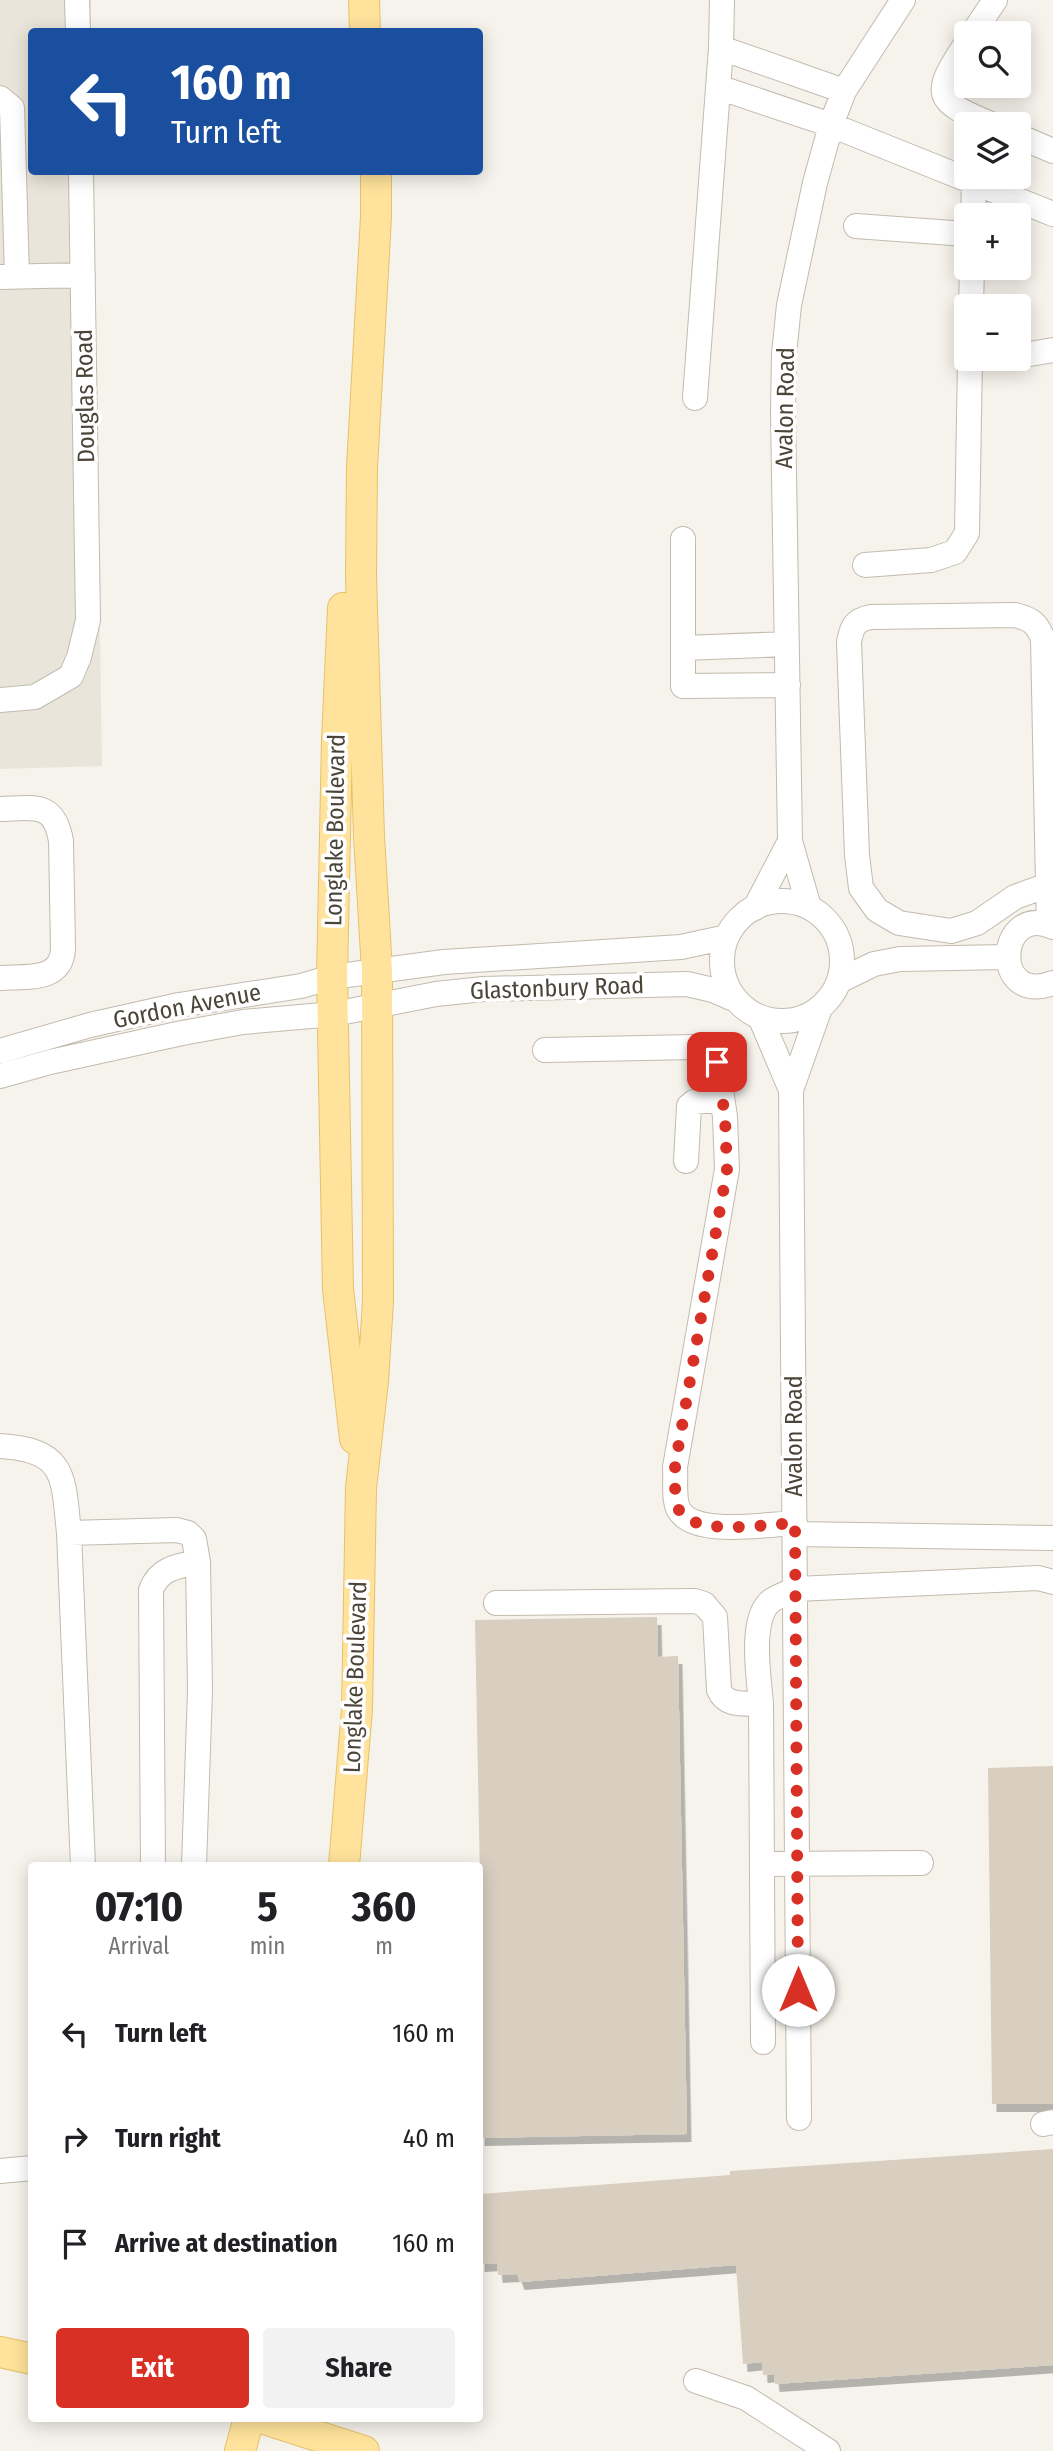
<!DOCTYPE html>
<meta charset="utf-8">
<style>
:root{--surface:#fff;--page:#f2f2f2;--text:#202124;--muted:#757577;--accent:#d93025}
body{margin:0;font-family:"Fira Sans Condensed",sans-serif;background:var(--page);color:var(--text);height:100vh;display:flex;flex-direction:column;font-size:26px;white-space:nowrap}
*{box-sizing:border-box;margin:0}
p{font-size:23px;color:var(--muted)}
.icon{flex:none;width:38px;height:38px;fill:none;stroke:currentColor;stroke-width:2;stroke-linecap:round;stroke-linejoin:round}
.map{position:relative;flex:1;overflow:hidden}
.side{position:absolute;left:28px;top:1862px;width:455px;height:560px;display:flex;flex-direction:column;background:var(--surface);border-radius:7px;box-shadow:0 4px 18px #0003}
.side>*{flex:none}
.guide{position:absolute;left:28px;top:28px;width:455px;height:147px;border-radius:7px;box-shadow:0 4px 18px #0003;background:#1a4fa0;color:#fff;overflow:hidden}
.tools{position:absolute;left:954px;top:21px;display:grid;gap:14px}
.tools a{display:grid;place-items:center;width:77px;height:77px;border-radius:7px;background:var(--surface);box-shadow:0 4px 18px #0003;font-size:35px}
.pin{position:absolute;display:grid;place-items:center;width:60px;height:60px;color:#fff;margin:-30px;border-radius:14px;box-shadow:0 4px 10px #0006}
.me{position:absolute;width:77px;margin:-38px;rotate:0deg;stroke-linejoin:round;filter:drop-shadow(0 0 5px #0008)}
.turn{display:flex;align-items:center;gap:24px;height:147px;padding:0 28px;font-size:32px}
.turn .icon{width:91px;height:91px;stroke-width:2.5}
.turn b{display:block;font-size:49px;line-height:60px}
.eta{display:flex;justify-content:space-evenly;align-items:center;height:119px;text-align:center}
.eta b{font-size:42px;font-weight:700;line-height:49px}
.cta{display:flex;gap:14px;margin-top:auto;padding:14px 28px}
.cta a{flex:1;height:80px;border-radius:7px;background:var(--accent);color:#fff;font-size:28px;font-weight:700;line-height:80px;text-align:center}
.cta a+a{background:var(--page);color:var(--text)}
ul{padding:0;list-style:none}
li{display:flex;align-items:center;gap:21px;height:105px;padding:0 28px}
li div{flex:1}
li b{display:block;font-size:26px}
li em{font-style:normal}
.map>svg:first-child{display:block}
.residential{fill:#eae5da}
.building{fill:#d8cfc1;filter:url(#shadow)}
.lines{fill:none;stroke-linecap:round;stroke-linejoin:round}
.minor-casing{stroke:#c2bbae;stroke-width:26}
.major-casing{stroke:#e6c16a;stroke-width:32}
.minor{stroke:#fff;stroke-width:24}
.major{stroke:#ffe39c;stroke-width:30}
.route{stroke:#d93025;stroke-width:12;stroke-dasharray:0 21.6}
.labels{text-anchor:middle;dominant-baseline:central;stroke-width:7;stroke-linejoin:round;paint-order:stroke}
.street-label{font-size:24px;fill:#4b4439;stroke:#fff}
</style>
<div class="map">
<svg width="1053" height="2451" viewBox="0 0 1053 2451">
<defs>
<filter id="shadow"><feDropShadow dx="4.5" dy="8" stdDeviation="0" flood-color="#0004"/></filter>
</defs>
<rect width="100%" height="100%" fill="#f6f3ec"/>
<path class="residential" d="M0,0H91V31L32,32V172H93L102,766L0,769Z"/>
<path class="building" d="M657,1617L658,1657L678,1656L687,2134L480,2138V1880L475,1620Z
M1053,1766V2104H992L988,1768Z
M1053,2149V2365L775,2384L774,2374L763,2375L762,2362L743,2364L736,2265L520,2282L517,2274L498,2275L497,2263L480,2264V2194L730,2175V2171Z"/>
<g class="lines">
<g class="minor-casing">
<path id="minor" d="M77,0L78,32
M973,33L995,0
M966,44C932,95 934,101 991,124
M721,48L844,91
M718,87L831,125L1053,214
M0,98L12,108L17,276
M1018,136L1053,151
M973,215L974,183
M856,226L966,234
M0,277L83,275
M971,306L972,268
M1024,355L1053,350
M695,398L721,48L722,0
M683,539V686L788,685
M865,565L931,560L955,552L967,533L970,359
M683,648L787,644
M0,700L35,697L71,676L79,657L88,620L81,172
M0,809C34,808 54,801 61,841L63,949C61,982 27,976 0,978
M1048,885L1015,897L977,923L951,931L899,923L877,910L861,888L857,855L849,642C852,626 855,620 871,617L1015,615C1031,619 1037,623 1043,639L1048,885L1049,925
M722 961a60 60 0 1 1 120 0a60 60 0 1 1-120 0Z
M809,907L790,841L783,413L784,354L789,305L815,183L831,125L844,91L903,0
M755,908L790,841
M1053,927C997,902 990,1006 1053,983
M839,981L874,964L900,959L1007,957
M760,1017L791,1090
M545,1050L693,1047L707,1053L717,1062L725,1117L727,1169L675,1467C676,1478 673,1500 679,1510C694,1537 768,1524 795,1523
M0,1051L90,1025L179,1005L301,986L332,977L444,962L681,947L727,937
M0,1076L50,1062L182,1033L243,1022L334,1014L436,994L483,989L687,984L713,990L736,1000
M686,1161L689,1106L694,1102L722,1099
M0,1446C67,1450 63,1477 69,1533L177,1530L188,1533L194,1539L198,1562L200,1690L194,1866
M69,1533L83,1866
M795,1534L1053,1538
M496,1603L695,1601L704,1604L715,1617L719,1690C726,1707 745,1703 761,1704C759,1679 749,1618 771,1601C777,1596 788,1593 796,1589L1038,1578L1053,1582
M761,1704L763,2042
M762,1864L921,1863
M153,1866L151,1590C159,1568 178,1566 198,1562
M799,2118L791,1090L820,1008
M1043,2124L1053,2122
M0,2171L32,2168
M696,2381L746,2398L828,2451"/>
</g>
<g class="major-casing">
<path id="major" d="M364,0L365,32
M343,608L337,740L332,977L338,1289L355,1439
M344,1866L357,1709L361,1488L373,1381L378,1301L377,971L369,836L361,576L362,467L376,217V172
M0,2352L32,2359
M261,2418L364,2451
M240,2451L249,2418"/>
</g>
<use href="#minor" class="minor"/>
<use href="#major" class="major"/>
</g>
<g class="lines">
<path class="route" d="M717,1062L725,1117L727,1169L675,1466C676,1478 673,1500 679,1510C694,1537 768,1524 795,1523L798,1990"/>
</g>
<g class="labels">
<g class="street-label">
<text transform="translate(85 396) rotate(-91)">Douglas Road</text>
<text transform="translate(785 408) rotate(-89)">Avalon Road</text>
<text transform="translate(335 830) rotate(-89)">Longlake Boulevard</text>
<text transform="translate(557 988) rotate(-2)">Glastonbury Road</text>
<text transform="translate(187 1006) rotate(-11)">Gordon Avenue</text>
<text transform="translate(794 1436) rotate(-90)">Avalon Road</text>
<text transform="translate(355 1677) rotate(-88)">Longlake Boulevard</text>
</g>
</g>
</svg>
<div class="tools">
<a><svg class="icon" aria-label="search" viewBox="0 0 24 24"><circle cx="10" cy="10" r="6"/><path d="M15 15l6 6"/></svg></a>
<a><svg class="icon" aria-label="layers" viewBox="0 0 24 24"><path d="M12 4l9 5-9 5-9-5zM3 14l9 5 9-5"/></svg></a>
<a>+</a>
<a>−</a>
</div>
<div class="pin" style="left:717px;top:1062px;background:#d93025"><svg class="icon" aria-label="arrive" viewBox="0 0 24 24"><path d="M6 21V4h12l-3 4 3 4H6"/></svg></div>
<svg class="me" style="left:798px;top:1990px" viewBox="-20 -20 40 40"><circle r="19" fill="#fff"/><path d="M0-13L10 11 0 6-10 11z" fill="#d93025"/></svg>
<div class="guide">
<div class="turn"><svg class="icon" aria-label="left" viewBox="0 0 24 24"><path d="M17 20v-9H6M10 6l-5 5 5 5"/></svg><div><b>160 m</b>Turn left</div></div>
</div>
<section class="side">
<div class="eta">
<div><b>07:10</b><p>Arrival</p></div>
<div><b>5</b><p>min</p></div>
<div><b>360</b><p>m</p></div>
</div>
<ul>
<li><svg class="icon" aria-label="left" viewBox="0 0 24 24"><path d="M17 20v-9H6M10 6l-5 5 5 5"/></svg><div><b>Turn left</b></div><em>160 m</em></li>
<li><svg class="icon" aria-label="right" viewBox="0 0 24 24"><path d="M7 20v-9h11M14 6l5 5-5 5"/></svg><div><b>Turn right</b></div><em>40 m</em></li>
<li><svg class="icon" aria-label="arrive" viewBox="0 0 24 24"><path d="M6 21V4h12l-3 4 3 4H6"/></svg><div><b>Arrive at destination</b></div><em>160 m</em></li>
</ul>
<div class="cta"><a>Exit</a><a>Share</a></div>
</section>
</div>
